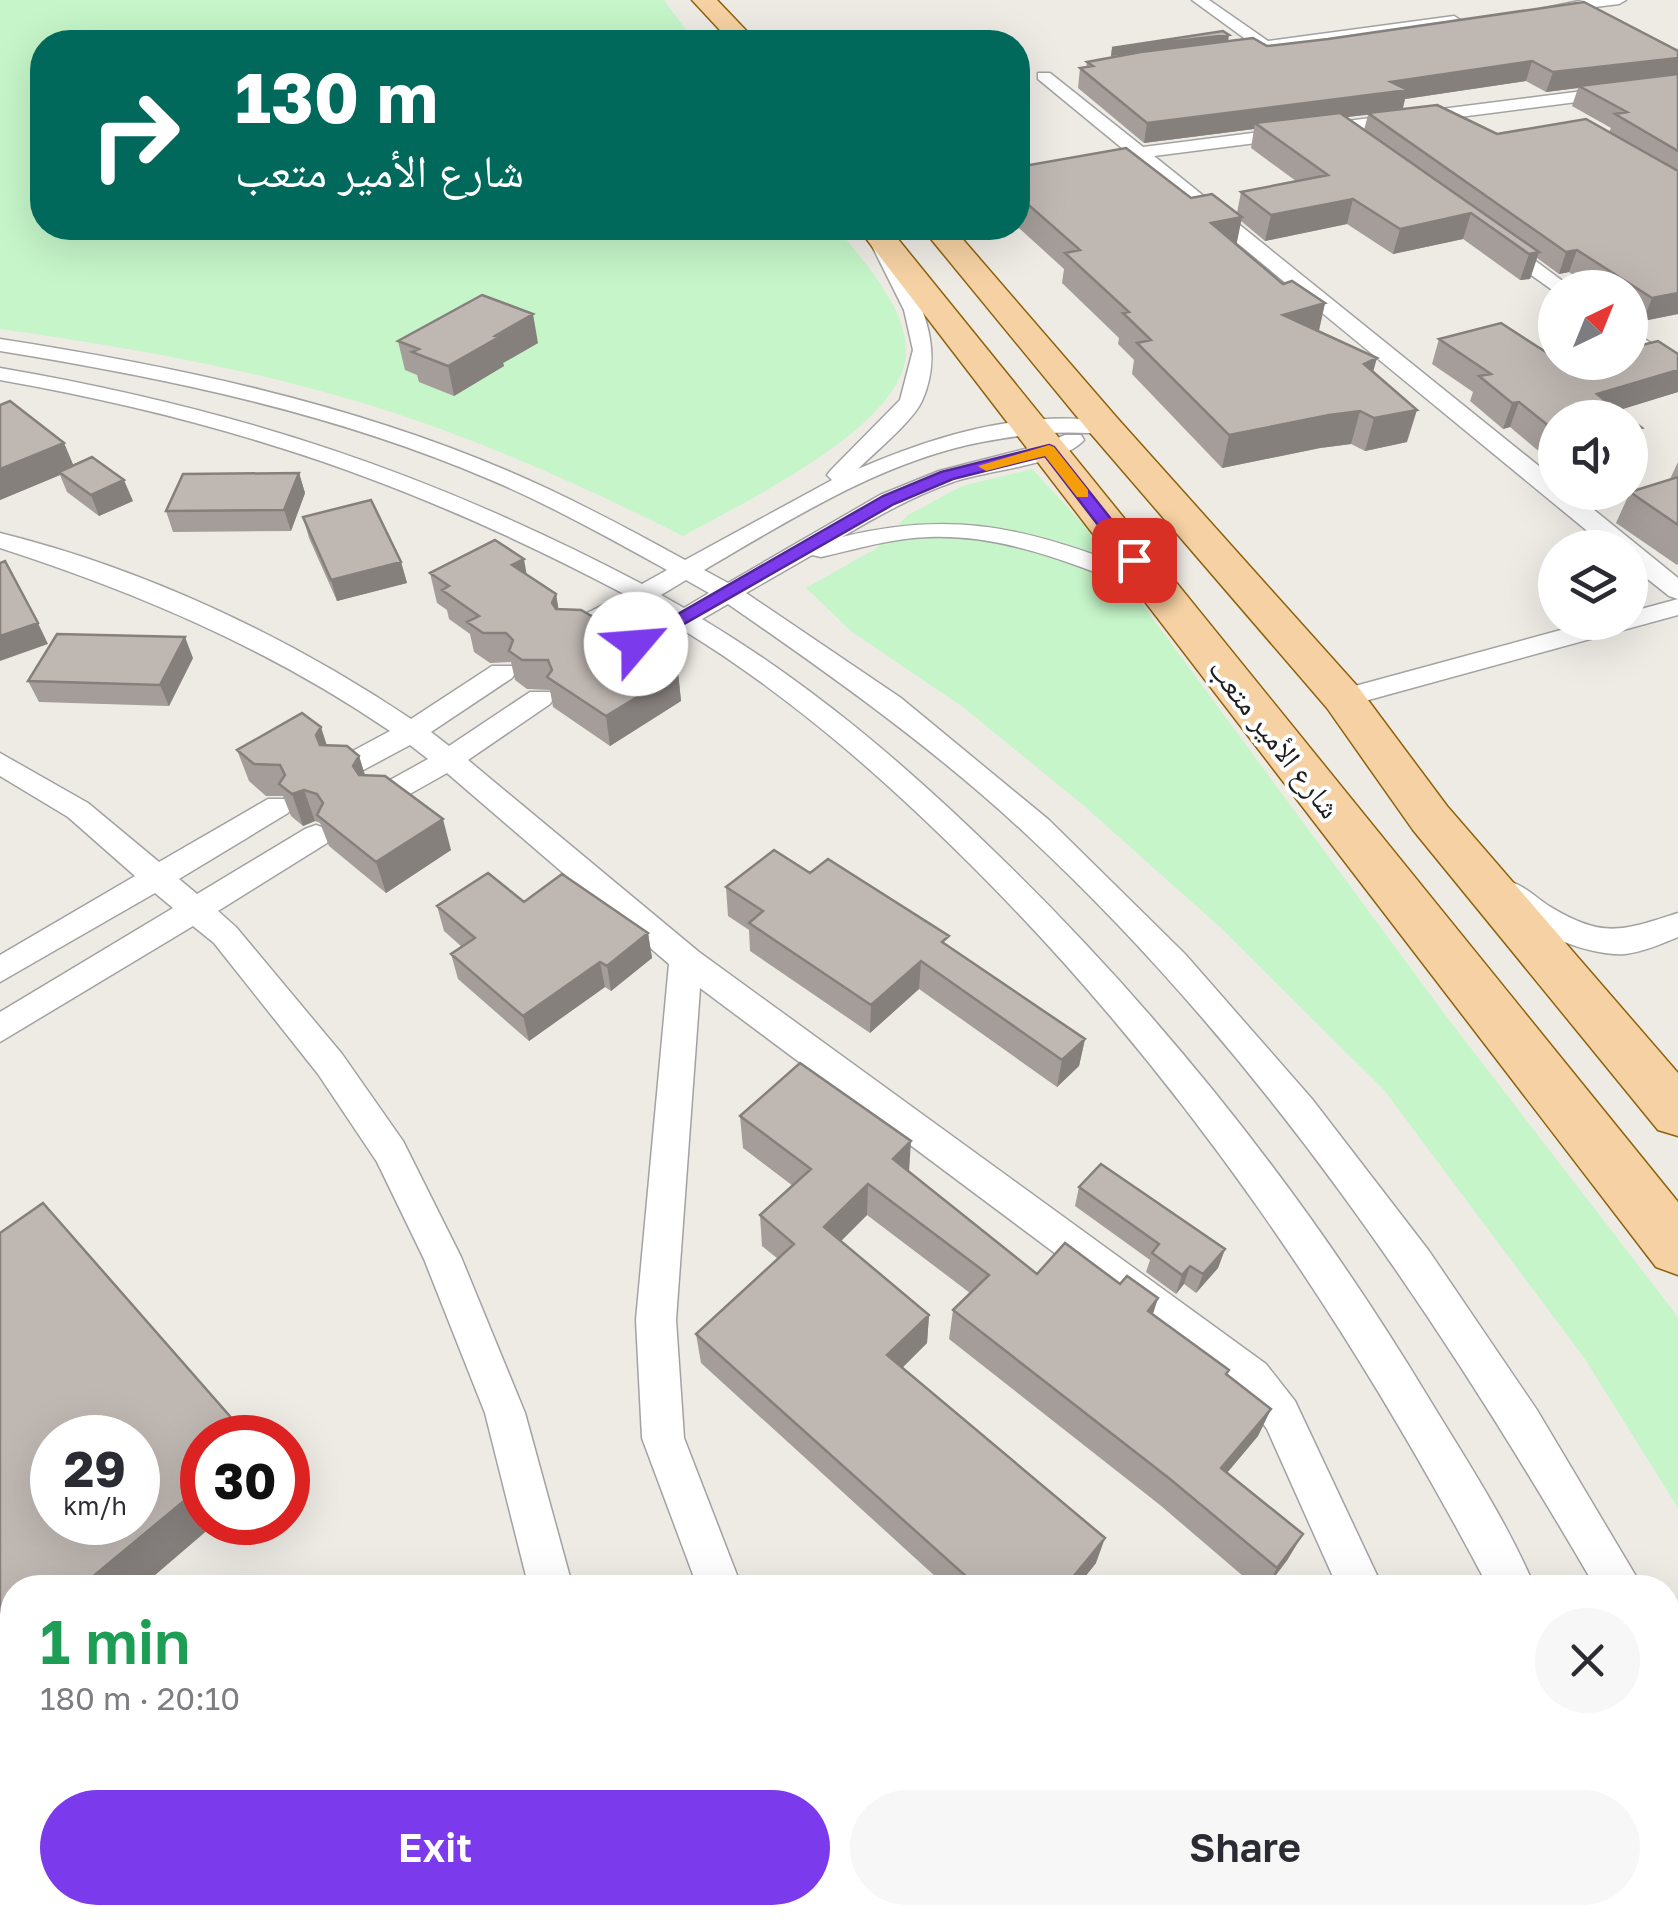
<!DOCTYPE html>
<meta charset="utf-8">
<style>
:root{--surface:#fff;--page:#f7f7f7;--text:#2b2b33;--muted:#7c7c81;--accent:#7c3aed}
body{margin:0;font-family:"Golos Text","Noto Naskh Arabic",sans-serif;background:var(--page);color:var(--text);height:100vh;display:flex;flex-direction:column;font-size:38px;white-space:nowrap}
*{box-sizing:border-box;margin:0}
p{font-size:32px;color:var(--muted)}
.icon{flex:none;width:55px;height:55px;fill:none;stroke:currentColor;stroke-width:2;stroke-linecap:round;stroke-linejoin:round}
.map{position:relative;flex:1;overflow:hidden}
.panel{position:absolute;left:0px;top:1575px;width:1680px;height:350px;display:flex;flex-direction:column;background:var(--surface);border-radius:40px 40px 0 0;box-shadow:0 10px 40px #0002}
.panel>*{flex:none}
.banner{position:absolute;left:30px;top:30px;width:1000px;height:210px;border-radius:40px;box-shadow:0 10px 40px #0002;background:#00695c;color:#fff;overflow:hidden}
.needle{width:65px;rotate:43deg}
.fabs{position:absolute;left:1538px;top:270px;display:grid;gap:20px}
.fabs a{display:grid;place-items:center;width:110px;height:110px;border-radius:50%;background:var(--surface);box-shadow:0 10px 40px #0002;font-size:50px}
.speed{position:absolute;left:30px;top:1415px;display:flex;gap:20px;font-size:50px;font-weight:700;text-align:center}
.speed>*{display:grid;place-content:center;width:130px;height:130px;border-radius:50%;background:var(--surface);box-shadow:0 10px 40px #0002;line-height:1}
.speed small{font-size:25px;font-weight:400}
.speed .limit{border:15px solid #d22;background:#fff;color:#111}
.pin{position:absolute;display:grid;place-items:center;width:85px;height:85px;color:#fff;margin:-42px;border-radius:20px;box-shadow:0 5px 15px #0006}
.me{position:absolute;width:110px;margin:-55px;rotate:63deg;stroke-linejoin:round;filter:drop-shadow(0 0 8px #0008)}
.turn{display:flex;align-items:center;gap:35px;height:210px;padding:0 40px;font-size:45px}
.turn .icon{width:130px;height:130px;stroke-width:2.5}
.turn b{display:block;font-size:70px;line-height:85px}
.round{display:grid;place-items:center;flex:none;width:105px;height:105px;border-radius:52px;background:var(--page)}
.overview{display:flex;align-items:center;justify-content:space-between;height:170px;padding:0 40px}
h1{font-size:60px;font-weight:600;line-height:75px;color:#1e9e55}
.cta{display:flex;gap:20px;margin-top:auto;padding:20px 40px}
.cta a{flex:1;height:115px;border-radius:60px;background:var(--accent);color:#fff;font-size:40px;font-weight:600;line-height:115px;text-align:center}
.cta a+a{background:var(--page);color:var(--text)}
.map>svg:first-child{display:block}
.park{fill:#c5f5c8}
.lines{fill:none;stroke-linecap:round;stroke-linejoin:round}
.street-casing{stroke:#a2a2a2;stroke-width:3}
.primary-casing{stroke:#8e610b;stroke-width:3}
.street{fill:#fff;fill-rule:evenodd}
.primary{fill:#f5d1a3;fill-rule:evenodd}
.wall{fill:#a49d99;fill-rule:evenodd}
.shaded-wall{fill:#86807d}
.building{fill:#bfb7b2;stroke:#86807d;stroke-width:2.5;fill-rule:evenodd}
.route{fill:#7c3aed;stroke:#51269a;stroke-width:2.5}
.slow{fill:#f59e0b}
.labels{text-anchor:middle;dominant-baseline:central;stroke-width:8;stroke-linejoin:round;paint-order:stroke}
.street-label{font-size:30px;fill:#1e1e1e;stroke:#fff}
</style>
<div class="map">
<svg width="1678" height="1925" viewBox="0 0 1678 1925">
<rect width="100%" height="100%" fill="#eeebe5"/>
<path class="park" d="M0,0H664L695,42H42V228H837C863,261 907,307 906,353C904,427 740,504 683,536C605,497 527,461 446,431C303,378 150,350 0,329Z
M1032,469L1083,524L1446,1016L1678,1317V1508L1585,1359L1384,1090L1221,928L1083,805L963,707L852,632L806,588L877,548L908,515L962,486Z"/>
<g class="lines">
<g class="street-casing">
<path id="street" d="M1192,0H1209L1268,41L1454,16L1462,21L1454,26L1225,56L1219,54V48L1251,43Z
M1584,0H1626L1619,4L1547,13L1540,9Z
M1038,73H1050L1143,147L1678,79V89L1154,156L1555,479V492H1572L1678,578V599L1669,596L1630,565V548H1608L1038,79Z
M863,228H881C910,283 950,338 922,401C913,421 875,452 858,469C928,439 1003,415 1080,419C1093,420 1107,418 1116,427C1108,435 1100,434 1088,433C1051,431 1018,435 982,442C882,461 790,520 704,570L728,583L880,495L939,471L1041,445L1065,435H1081L1084,440C1062,465 987,470 953,482C913,496 878,516 842,537C945,512 1016,525 1114,562C1130,569 1158,574 1169,588L1165,593H1147C1078,565 1005,534 929,537C892,538 856,549 821,557L812,555L746,593L901,698L1049,820L1185,954L1312,1099L1429,1251L1537,1410L1643,1588H1596C1437,1315 1260,1052 1027,835C935,749 832,676 728,604L702,619C811,684 907,766 997,854C1163,1015 1308,1198 1428,1397C1465,1458 1507,1521 1535,1588H1489C1350,1325 1186,1080 975,869C886,780 791,696 683,630L620,662H602L598,656L602,650L664,619L642,605L582,637H564L560,631L564,625L624,594C416,484 232,421 0,380V368C238,409 429,472 642,584L667,570C609,538 552,506 491,480C335,413 167,378 0,351V339C173,366 347,402 508,471C569,497 627,528 685,560L832,480L827,475L831,470L900,400L913,350L904,310ZM686,580L709,593L684,608L661,595Z
M1499,237L1506,239L1572,288H1555V292L1492,247L1489,243Z
M1630,330L1678,360V376L1630,346Z
M0,533C145,569 287,636 411,719L492,666H512L516,672L512,678L431,732L449,746L530,692H550L554,698L550,704L468,760L699,952L1266,1364L1295,1401L1383,1588H1338L1267,1429L1238,1390L700,988L676,1320L684,1438L742,1588H698L642,1438L636,1320L669,964L447,773L392,804H372L367,797L372,790L428,759L410,745L354,775H334L330,768L334,761L390,731C270,649 139,593 0,548Z
M1678,599V615L1343,707L1333,704L1329,698L1333,692L1590,622H1630V612Z
M0,753L88,803L159,862L268,799H288L293,806L288,813L179,879L197,894L305,829L316,825L327,829L331,836L327,843L218,911L236,927L342,1054L403,1141L461,1257L525,1413L573,1588H529L485,1413L424,1259L377,1162L318,1074L214,943L193,926L0,1042V1012L173,908L155,893L0,982V955L135,876L68,817L0,776Z
M1508,881C1524,885 1535,897 1549,906C1604,939 1621,931 1678,913V937C1661,944 1643,952 1625,954C1587,957 1512,926 1492,892L1497,884Z
M1668,1647L1678,1651V1711L1668,1707Z
M1668,1885L1678,1889V1925H1649L1644,1912H1668Z
M590,1912H640L642,1925H592Z
M782,1912H832L835,1925H785Z
M1460,1912H1510L1514,1925H1464Z"/>
</g>
<g class="primary-casing">
<path id="primary" d="M692,0H717L757,42H731Z
M858,228H889L1678,1202V1275L1656,1267Z
M922,228H953L1118,419L1359,688L1447,806L1678,1073V1136L1658,1130L1413,830L1327,708L1092,435Z"/>
</g>
<use href="#street" class="street"/>
<use href="#primary" class="primary"/>
</g>
<path class="wall" d="M1228,41L1267,46L1678,51V314L1643,321L1630,312V288H1592L1569,272L1559,274L1537,258L1530,279L1520,280L1463,239L1393,254L1347,224L1265,241L1241,221L1236,244L1283,284L1325,303L1319,331L1373,372L1407,442L1365,451L1351,444L1320,448L1222,468L1132,374L1134,360L1118,344L1119,338L1062,283L1064,269L1019,228L1009,230L1006,228H1018V167L1191,198L1237,213L1241,192L1296,181L1251,148L1254,129L1144,143L1078,88L1080,68L1086,67L1087,62L1130,54L1111,56L1112,48ZM1526,81L1546,92L1578,88L1572,106L1611,128L1609,132L1497,134L1403,109L1405,99ZM1368,115L1364,130L1346,117Z
M1439,339L1555,362L1678,354V392L1618,410L1555,418V465L1510,427L1503,429L1470,401L1473,392L1432,364Z
M398,341L538,343L503,363L504,366L454,396L419,382L417,375L405,370Z
M0,405L64,443L73,465L133,501L99,516L67,492L60,475L0,500Z
M1678,462V564L1677,565L1616,523L1630,492L1670,479Z
M299,473L305,493L291,531L173,532L166,511Z
M303,517L401,562L407,583L337,601L309,538Z
M430,573L527,575L556,594L558,609L595,618L597,634L678,672L681,701L610,746L553,707L550,690L527,689L515,680L511,662L490,663L474,652L470,634L449,619L447,610L437,603Z
M193,658L169,706L39,702L28,681Z
M327,746L359,756L365,775L451,850L386,893L329,846L320,823L315,821L303,826L291,816L283,796H266L249,781L237,750Z
M810,873L1085,1039L1079,1066L1057,1087L919,989L870,1033L750,951L749,930L728,916L726,887Z
M524,902L648,933L652,958L611,991L605,987L529,1041L458,979L451,954L462,947L444,931L437,906Z
M740,1116L909,1173L1037,1274L1120,1284L1158,1298L1153,1314L1271,1409L1258,1436L1227,1473L1288,1559L1266,1588H1257L1160,1505L949,1339L953,1310L970,1293L867,1215L841,1241L929,1315L927,1343L902,1368L1096,1563L1076,1588H948L701,1363L696,1334L778,1259L762,1246L760,1215L793,1186L743,1148Z
M1079,1187L1225,1249L1218,1268L1196,1293L1184,1284L1176,1294L1146,1272L1150,1260L1075,1206Z
M1013,1912H1381L1384,1925H1014Z"/>
<path class="shaded-wall" d="M1229,35L1228,43L1111,56L1112,48Z
M1678,58V76L1579,86L1578,88L1546,92L1553,72Z
M1532,61L1526,81L1405,99L1402,110L1262,128L1255,123L1254,129L1144,143L1147,123L1391,82Z
M1022,199L1019,228L1009,230V228H1018V200Z
M1353,199L1347,224L1265,241L1271,215Z
M1471,213L1463,239L1393,254L1400,229Z
M1242,217L1236,247L1211,223Z
M1577,250L1569,272L1559,274L1566,252Z
M1539,252L1530,279L1520,280L1529,254Z
M1678,293V314L1643,321L1652,298Z
M1325,303L1318,334L1283,315Z
M533,314L538,343L503,363L504,366L454,396L448,366Z
M1377,358L1368,390L1364,364Z
M1678,370V392L1594,418L1597,394Z
M1519,402L1510,427L1503,429L1512,403Z
M1417,410L1407,442L1365,451L1374,418Z
M1360,411L1351,444L1320,448L1222,468L1229,435L1329,415Z
M1642,428L1631,454H1630V431Z
M64,443L75,469L59,472L60,475L0,500V469Z
M299,473L305,493L291,531L284,510Z
M124,480L133,501L99,516L91,495Z
M524,559L529,588L512,565Z
M401,562L407,583L337,601L331,580Z
M556,594L561,623L552,603Z
M595,618L599,648L590,624Z
M38,623L48,644L0,661V636Z
M185,637L193,658L169,706L160,685Z
M678,672L681,701L610,746L606,716Z
M321,727L331,758L327,766L316,735Z
M359,756L369,788L353,766Z
M304,790L315,821L303,826L292,794Z
M443,819L451,850L386,893L376,862Z
M648,933L652,958L611,991L607,966Z
M921,961L919,989L870,1033L871,1005Z
M600,962L605,987L529,1041L523,1016Z
M1085,1039L1079,1066L1057,1087L1062,1060Z
M911,1141L909,1172L893,1159Z
M868,1184L867,1215L825,1257L824,1227Z
M1225,1249L1218,1268L1196,1293L1203,1274Z
M1190,1266L1184,1284L1176,1294L1182,1275Z
M1158,1298L1148,1328V1311Z
M929,1315L927,1343L886,1384L887,1355Z
M1271,1409L1258,1436L1209,1494L1221,1468Z
M202,1486V1522H217L140,1588H79Z
M1303,1534L1288,1559L1266,1588L1277,1568Z
M1105,1538L1096,1563L1076,1588H1064Z
M12,1642V1707L0,1717V1652Z
M321,1912H332L341,1925H330Z"/>
<path class="building" d="M1584,2L1678,51V58L1553,72L1532,61L1391,82L1408,90L1147,123L1080,68L1093,66L1087,62L1141,52L1253,38L1267,46L1328,39Z
M1223,31L1229,35L1112,48Z
M1678,74V151L1615,114L1627,112L1579,86Z
M1437,105L1497,134L1586,119L1678,171V293L1652,298L1577,250L1566,252L1368,113Z
M1340,113L1539,252L1529,254L1471,213L1400,229L1353,199L1271,215L1241,192L1328,175L1255,123Z
M1126,148L1191,198L1212,194L1242,217L1211,223L1283,284L1292,281L1325,303L1283,315L1377,358L1364,364L1417,410L1374,418L1360,411L1329,415L1229,435L1137,343L1151,340L1123,313L1129,312L1065,253L1080,250L1022,199L1018,200V167Z
M482,295L533,314L495,336L499,337L448,366L412,352L419,349L398,341Z
M1501,323L1555,358V362H1630V348L1658,341L1678,354V370L1597,394L1627,418H1555V431L1519,402L1512,403L1479,376L1491,374L1439,339Z
M10,401L64,443L0,469V405Z
M1630,419L1642,428L1630,431Z
M92,457L124,480L91,495L59,472Z
M299,473L284,510L166,511L183,474Z
M1678,477V525L1630,492Z
M371,500L401,562L331,580L303,517Z
M495,540L524,559L512,565L556,594L552,603L556,609L581,610L595,618L590,624L594,634H620L678,672L606,716L547,677L552,670L548,660H522L509,651L513,640L506,633H483L467,622L479,616L442,590L449,586L430,573Z
M5,561L38,623L0,636V563Z
M57,634L185,637L160,685L28,681Z
M302,713L321,727L316,735L320,745L347,746L359,756L353,766L359,775L385,776L443,819L376,862L317,815L323,803L317,794L304,790L292,794L279,784L285,775L280,765L254,764L237,750Z
M774,850L810,873L828,859L949,936L942,942L1085,1039L1062,1060L921,961L871,1005L749,923L763,911L726,887Z
M488,873L524,902L562,874L648,933L607,966L600,962L523,1016L451,954L475,938L437,906Z
M800,1063L911,1141L893,1159L1037,1274L1065,1243L1120,1284L1127,1276L1158,1298L1148,1311L1229,1370L1226,1374L1271,1409L1221,1468L1303,1534L1277,1568L1170,1479L953,1310L989,1275L868,1184L824,1227L929,1315L887,1355L1105,1538L1064,1588H979L696,1334L794,1244L760,1215L811,1169L740,1116Z
M1101,1164L1225,1249L1203,1274L1190,1266L1182,1275L1152,1253L1159,1244L1079,1187Z
M43,1203L249,1438H202V1486L79,1588H12V1642L0,1652V1233ZM52,1438H138V1522H52Z
M222,1912H321L330,1925H209Z
M1023,1912H1381L1384,1925H1024Z"/>
<path class="route" d="M1049,445L1054,447L1141,557V564H1128L1045,456L953,479L894,504L642,648H629L626,644L883,496L941,472Z"/>
<path class="slow" d="M1049,445L1054,447L1088,490V497H1077L1045,456L986,471L978,466Z"/>
<g class="labels">
<g class="street-label">
<text transform="translate(1275 738) rotate(52)">شارع الأمير متعب</text>
</g>
</g>
</svg>
<div class="fabs">
<a><svg class="needle" viewBox="-14 -14 28 28"><path d="M0-13l5 13h-10z" fill="#e53935"/><path d="M0 13l5-13h-10z" fill="#7c7c81"/></svg></a>
<a><svg class="icon" aria-label="sound" viewBox="0 0 24 24"><path d="M4 9h4l5-4v14l-5-4H4zM17 9q2 3 0 6"/></svg></a>
<a><svg class="icon" aria-label="layers" viewBox="0 0 24 24"><path d="M12 4l9 5-9 5-9-5zM3 14l9 5 9-5"/></svg></a>
</div>
<div class="speed"><div>29<small>km/h</small></div><div class="limit">30</div></div>
<div class="pin" style="left:1134px;top:560px;background:#d93025"><svg class="icon" aria-label="arrive" viewBox="0 0 24 24"><path d="M6 21V4h12l-3 4 3 4H6"/></svg></div>
<svg class="me" style="left:636px;top:644px" viewBox="-20 -20 40 40"><circle r="19" fill="#fff"/><path d="M0-13L10 11 0 6-10 11z" fill="#7c3aed"/></svg>
<div class="banner">
<div class="turn"><svg class="icon" aria-label="right" viewBox="0 0 24 24"><path d="M7 20v-9h11M14 6l5 5-5 5"/></svg><div><b>130 m</b>شارع الأمير متعب</div></div>
</div>
<section class="panel">
<div class="overview"><div><h1>1 min</h1><p>180 m · 20:10</p></div><a class="round"><svg class="icon" aria-label="close" viewBox="0 0 24 24"><path d="M6 6l12 12M18 6L6 18"/></svg></a></div>
<div class="cta"><a>Exit</a><a>Share</a></div>
</section>
</div>
